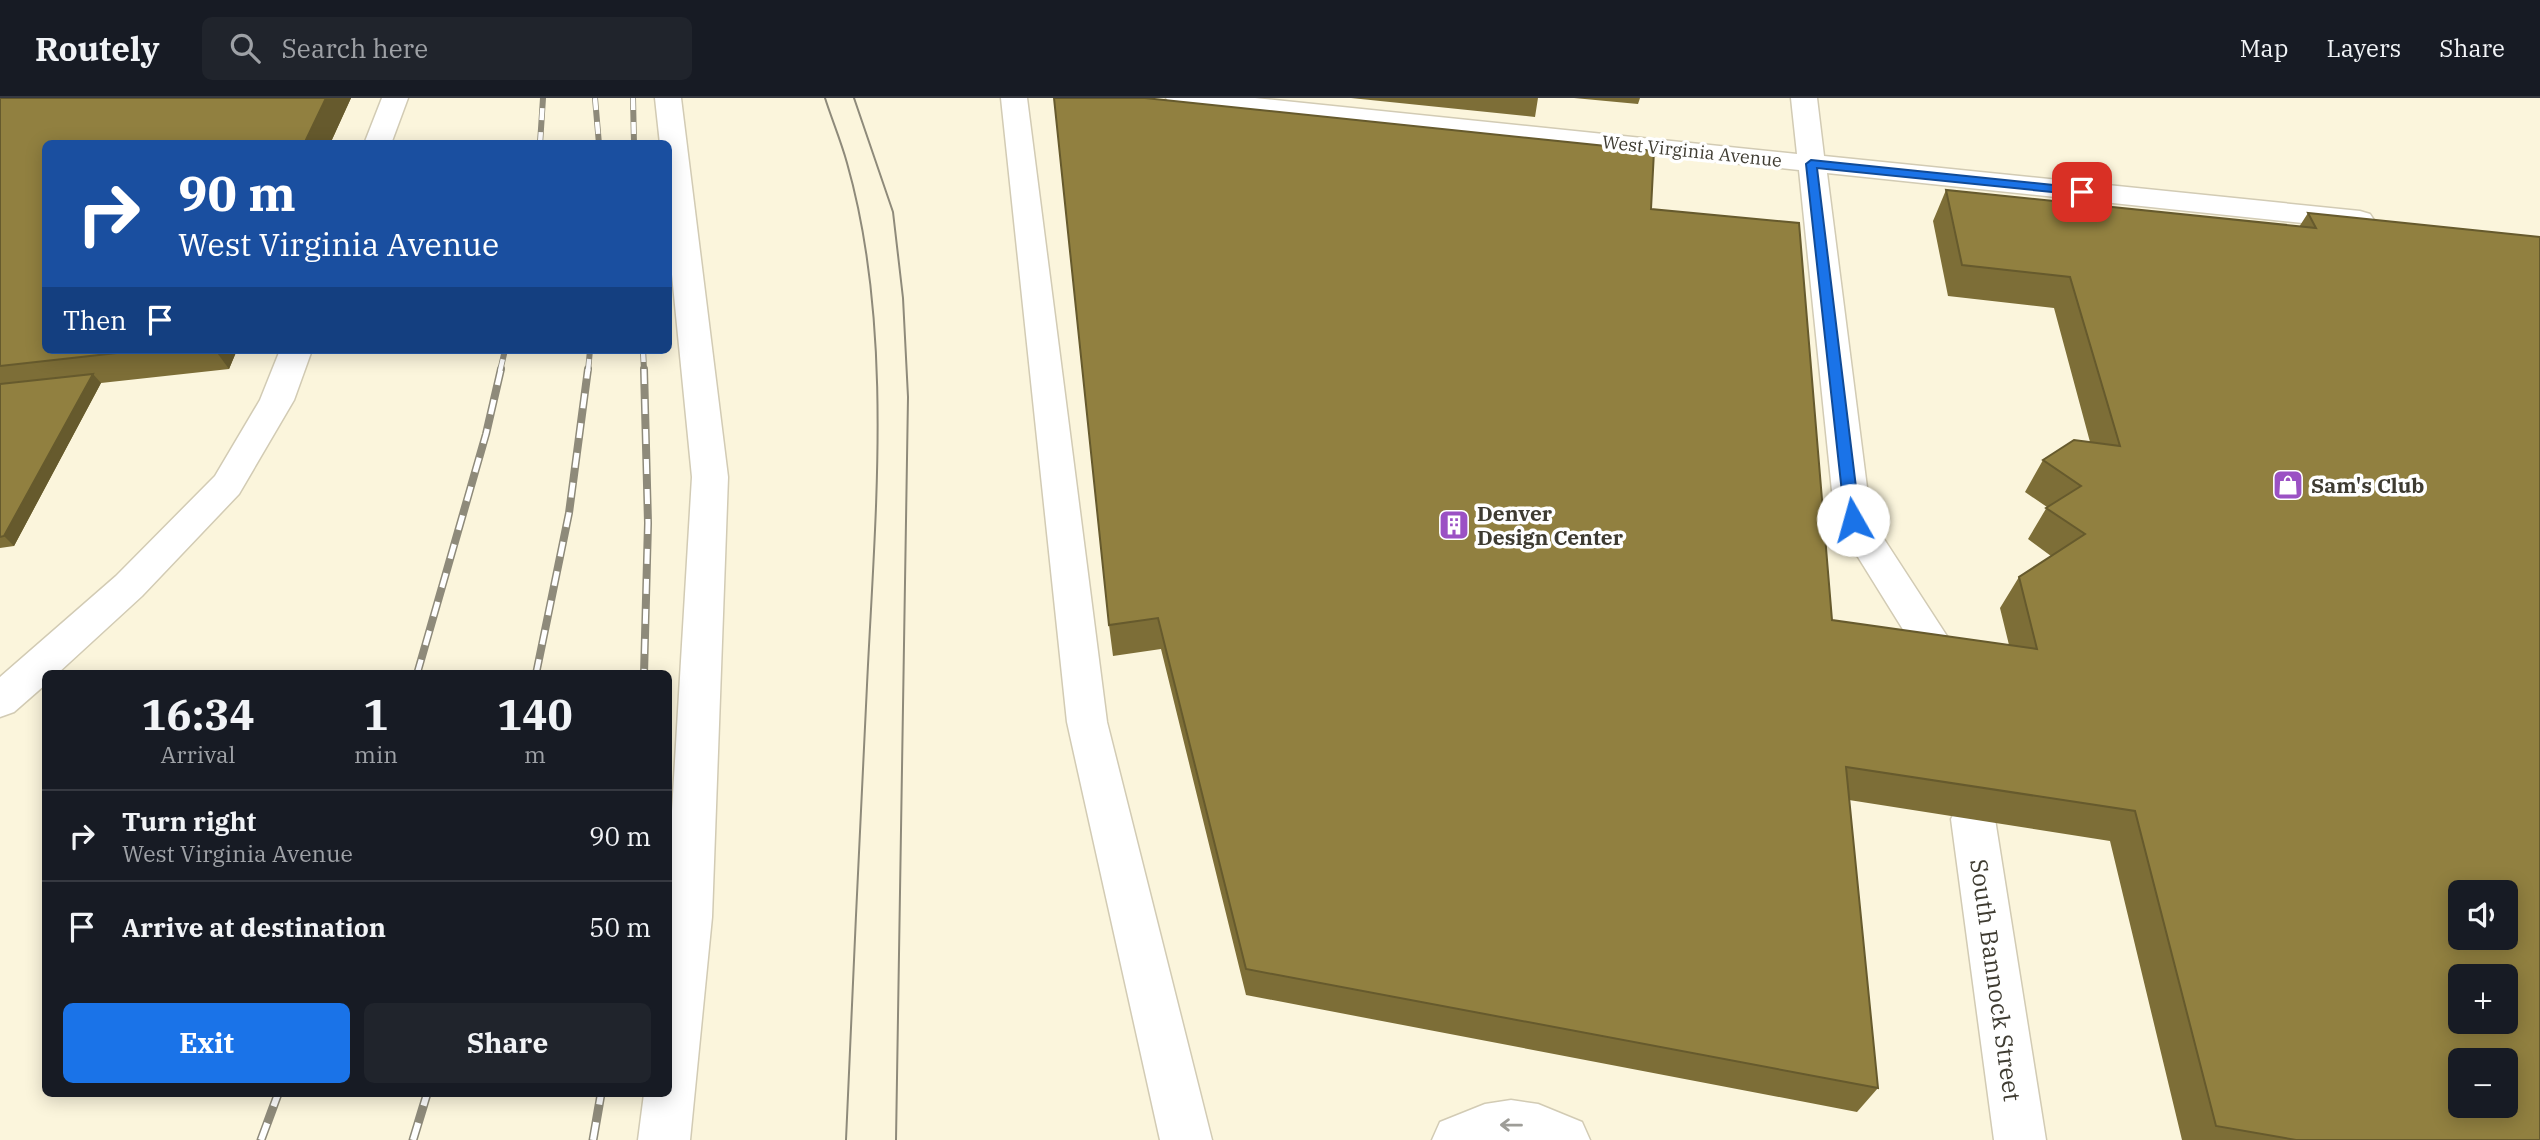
<!DOCTYPE html>
<meta charset="utf-8">
<style>
:root{--surface:#171b24;--page:#20242c;--text:#f1f3f6;--muted:#9ea1a6;--line:#363941;--accent:#1a73e8}
body{margin:0;font-family:"IBM Plex Serif",serif;background:var(--page);color:var(--text);height:100vh;display:flex;flex-direction:column;font-size:26px;white-space:nowrap}
*{box-sizing:border-box;margin:0}
p{font-size:23px;color:var(--muted)}
.icon{flex:none;width:38px;height:38px;fill:none;stroke:currentColor;stroke-width:2;stroke-linecap:round;stroke-linejoin:round}
.map{position:relative;flex:1;overflow:hidden}
.sheet{position:absolute;left:42px;top:572px;width:630px;height:427px;display:flex;flex-direction:column;background:var(--surface);border-radius:10px;box-shadow:0 4px 18px #0003}
.sheet>*{flex:none}
.hud{position:absolute;left:42px;top:42px;width:630px;height:214px;border-radius:10px;box-shadow:0 4px 18px #0003;background:#1a4fa0;color:#fff;overflow:hidden}
.tools{position:absolute;left:2448px;top:782px;display:grid;gap:14px}
.tools a{display:grid;place-items:center;width:70px;height:70px;border-radius:10px;background:var(--surface);box-shadow:0 4px 18px #0003;font-size:35px}
.pin{position:absolute;display:grid;place-items:center;width:60px;height:60px;color:#fff;margin:-30px;border-radius:14px;box-shadow:0 4px 10px #0006}
.me{position:absolute;width:77px;margin:-38px;rotate:353deg;stroke-linejoin:round;filter:drop-shadow(0 0 5px #0008)}
.turn{display:flex;align-items:center;gap:24px;height:147px;padding:0 21px;font-size:32px}
.turn .icon{width:91px;height:91px;stroke-width:2.5}
.turn b{display:block;font-size:49px;line-height:60px}
.then{display:flex;align-items:center;height:66px;padding:0 21px;background:#0003;gap:14px;font-size:26px}
.eta{display:flex;justify-content:space-evenly;align-items:center;height:119px;text-align:center}
.eta b{font-size:42px;font-weight:700;line-height:49px}
.primary-button{display:flex;gap:14px;margin-top:auto;padding:14px 21px}
.primary-button a{flex:1;height:80px;border-radius:10px;background:var(--accent);color:#fff;font-size:28px;font-weight:700;line-height:80px;text-align:center}
.primary-button a+a{background:var(--page);color:var(--text)}
ul{padding:0;list-style:none}
li{display:flex;align-items:center;gap:21px;height:91px;padding:0 21px;border-top:2px solid var(--line)}
li div{flex:1}
li b{display:block;font-size:26px}
li em{font-style:normal}
header{display:flex;align-items:center;gap:42px;box-sizing:border-box;height:98px;padding:0 35px;background:var(--surface);border-bottom:2px solid var(--line)}
header strong{font-size:33px}
nav{display:flex;gap:38px;margin-inline-start:auto;font-size:24px}
.search{width:490px;height:63px;background:var(--page);display:flex;align-items:center;gap:18px;box-sizing:border-box;padding:0 24px;border-radius:10px;color:var(--muted);font-size:26px}
.map>svg:first-child{display:block}
.lines{fill:none;stroke-linecap:round;stroke-linejoin:round}
.minor-casing{stroke:#d2cbb4;stroke-width:3}
.minor{fill:#fff;fill-rule:evenodd}
.tram{stroke:#8e8a7a;stroke-width:2}
.rail-far2-casing{stroke:#8e8a7a;stroke-width:6}
.rail-far1-casing{stroke:#8e8a7a;stroke-width:8}
.rail-casing{stroke:#8e8a7a;stroke-width:9}
.rail-far2{stroke:#fff;stroke-width:4.5;stroke-dasharray:12;stroke-linecap:butt}
.rail-far1{stroke:#fff;stroke-width:5;stroke-dasharray:15;stroke-linecap:butt}
.rail{stroke:#fff;stroke-width:6;stroke-dasharray:18;stroke-linecap:butt}
.wall{fill:#7d6e37}
.shaded-wall{fill:#665a2d}
.building{fill:#918040;stroke:#665a2d;stroke-width:2;fill-rule:evenodd}
.oneway{stroke:#9e9d98}
.route{fill:#1a73e8;stroke:#114b97;stroke-width:2}
.labels{text-anchor:middle;dominant-baseline:central;stroke-width:7;stroke-linejoin:round;paint-order:stroke}
.far-street-label{font-size:18px;fill:#3e3b31;stroke:#fff}
.poi-label{font-size:21px;font-weight:bold;fill:#3e3b31;stroke:#fff;text-anchor:start}
.near-street-label{font-size:24px;fill:#3e3b31;stroke:#fff}
</style>
<header>
<strong>Routely</strong>
<div class="search"><svg class="icon" aria-label="search" viewBox="0 0 24 24"><circle cx="10" cy="10" r="6"/><path d="M15 15l6 6"/></svg>Search here</div>
<nav><a>Map</a><a>Layers</a><a>Share</a></nav>
</header>
<div class="map">
<svg width="2540" height="1042" viewBox="0 0 2540 1042">
<rect width="100%" height="100%" fill="#fbf5dc"/>
<g class="lines">
<g class="minor-casing">
<path id="minor" d="M382,0H408L391,46H364Z
M655,0H681L728,379L712,819L690,1042H638L644,996H668V780L692,379L668,136V46H660Z
M1001,0H1027L1107,624L1212,1042H1160L1067,624Z
M1166,0H1255L1797,56L1791,0H1817L1824,58L2360,113L2370,116L2374,122L2370,128L2360,131L1827,75L1871,421L1969,572L1963,583L1949,587L1935,583L1835,422L1799,72L1179,8L1170,5Z
M280,252H312L294,302L239,396L142,498L57,576H46V586L14,614L0,619V579L116,478L215,378L260,302Z
M1973,703L1988,708L1995,721L2046,1042H1994L1951,721L1958,708Z
M1511,1002L1538,1006L1582,1024L1590,1042H1432L1440,1024L1485,1006Z"/>
</g>
<use href="#minor" class="minor"/>
<path class="tram" d="M825,0C832,22 841,43 847,65C894,230 875,418 867,587C859,739 853,890 846,1042
M854,0L893,114L903,200L908,299L896,1042"/>
<g class="rail-far2-casing">
<path id="rail-far2" d="M595,0L599,46
M633,0L634,46
M540,46L543,0
M643,252L644,273
M500,273L505,252
M588,273L590,252"/>
</g>
<g class="rail-far1-casing">
<path id="rail-far1" d="M644,271L648,425L644,576
M417,576L486,336L501,271
M536,576L569,415L588,271"/>
</g>
<g class="rail-casing">
<path id="rail" d="M261,1042L278,996
M413,1042L427,996
M593,1042L601,996"/>
</g>
<use href="#rail-far2" class="rail-far2"/>
<use href="#rail-far1" class="rail-far1"/>
<use href="#rail" class="rail"/>
</g>
<path class="wall" d="M0,0H351L330,46L46,252H237L229,271L101,285L14,448L0,450Z
M1351,0H1538L1535,19Z
M1574,0H1640L1638,6Z
M1946,92L2299,129L2308,115L2540,139V1042H2182L2110,743L1849,702L1878,990L1857,1014L1246,897L1161,551L1113,558L1109,527L1651,111L1832,522L2009,547L2000,510L2019,479L2051,458L2028,441L2047,409L2025,394L2043,362L2090,344L2054,210L1948,198L1933,123Z"/>
<path class="shaded-wall" d="M326,0H351L330,46H304Z
M215,252H237L229,271Z
M93,276L101,285L14,448L4,438Z"/>
<path class="building" d="M0,0H326L304,46H46V252H144L0,268Z
M1054,0H1145L1654,53L1651,111L1799,125L1832,522L2037,551L2019,479L2085,436L2046,410L2081,388L2043,362L2074,342L2120,348L2070,179L1962,167L1946,92L2316,130L2308,115L2540,139V1042H2296L2216,1028L2135,713L1846,669L1878,990L1246,871L1158,520L1109,527ZM2460,794H2506V840H2460ZM2460,878H2506V924H2460ZM2460,962H2506V1008H2460Z
M93,276L4,438L0,439V286Z"/>
<defs><path id="oneway-shaft" d="M-6 0H5M1.5-3L5.5 0L1.5 3" fill="none" stroke-width="1.6" stroke-linecap="round" stroke-linejoin="round" transform="scale(1.75)"/></defs>
<use class="oneway" href="#oneway-shaft" transform="translate(1511 1027) rotate(-179)"/>
<path class="route" d="M1811,62L2082,90L2088,94L2082,97L1817,70L1860,422L1853,428L1845,422L1806,66Z"/>
<defs>
<g id="shop-square" transform="scale(1.575)"><rect x="-9" y="-9" width="18" height="18" rx="4" fill="#9b51c4" stroke="#fff"/><path d="M-5-2.5h2.3a2.7 3.5 0 0 1 5.4 0H5L5.5 6h-11ZM-1.5-2.5h3a1.5 2.3 0 0 0-3 0Z" fill="#fff"/></g>
<g id="building-square" transform="scale(1.575)"><rect x="-9" y="-9" width="18" height="18" rx="4" fill="#9b51c4" stroke="#fff"/><path d="M-4-6H4V6H1V3H-1V6H-4ZM-2.5-4.3h1.7v1.8h-1.7ZM.8-4.3h1.7v1.8H.8ZM-2.5-1h1.7V.8h-1.7ZM.8-1h1.7V.8H.8Z" fill="#fff"/></g>
</defs>
<g fill-rule="evenodd">
<use href="#shop-square" x="2288" y="387"/>
<use href="#building-square" x="1454" y="427"/>
</g>
<g class="labels">
<g class="far-street-label">
<text transform="translate(1692 53) rotate(6)">West Virginia Avenue</text>
</g>
<g class="poi-label">
<text x="2311" y="387">Sam's Club</text>
<text x="1477" y="415">Denver<tspan x="1477" dy="24">Design Center</tspan></text>
</g>
<g class="near-street-label">
<text transform="translate(1996 882) rotate(82)">South Bannock Street</text>
</g>
</g>
</svg>
<div class="tools">
<a><svg class="icon" aria-label="sound" viewBox="0 0 24 24"><path d="M4 9h4l5-4v14l-5-4H4zM17 9q2 3 0 6"/></svg></a>
<a>+</a>
<a>−</a>
</div>
<div class="pin" style="left:2082px;top:94px;background:#d93025"><svg class="icon" aria-label="arrive" viewBox="0 0 24 24"><path d="M6 21V4h12l-3 4 3 4H6"/></svg></div>
<svg class="me" style="left:1853px;top:422px" viewBox="-20 -20 40 40"><circle r="19" fill="#fff"/><path d="M0-13L10 11 0 6-10 11z" fill="#1a73e8"/></svg>
<div class="hud">
<div class="turn"><svg class="icon" aria-label="right" viewBox="0 0 24 24"><path d="M7 20v-9h11M14 6l5 5-5 5"/></svg><div><b>90 m</b>West Virginia Avenue</div></div>
<div class="then">Then<svg class="icon" aria-label="arrive" viewBox="0 0 24 24"><path d="M6 21V4h12l-3 4 3 4H6"/></svg></div>
</div>
<section class="sheet">
<div class="eta">
<div><b>16:34</b><p>Arrival</p></div>
<div><b>1</b><p>min</p></div>
<div><b>140</b><p>m</p></div>
</div>
<ul>
<li><svg class="icon" aria-label="right" viewBox="0 0 24 24"><path d="M7 20v-9h11M14 6l5 5-5 5"/></svg><div><b>Turn right</b><p>West Virginia Avenue</p></div><em>90 m</em></li>
<li><svg class="icon" aria-label="arrive" viewBox="0 0 24 24"><path d="M6 21V4h12l-3 4 3 4H6"/></svg><div><b>Arrive at destination</b></div><em>50 m</em></li>
</ul>
<div class="primary-button"><a>Exit</a><a>Share</a></div>
</section>
</div>
